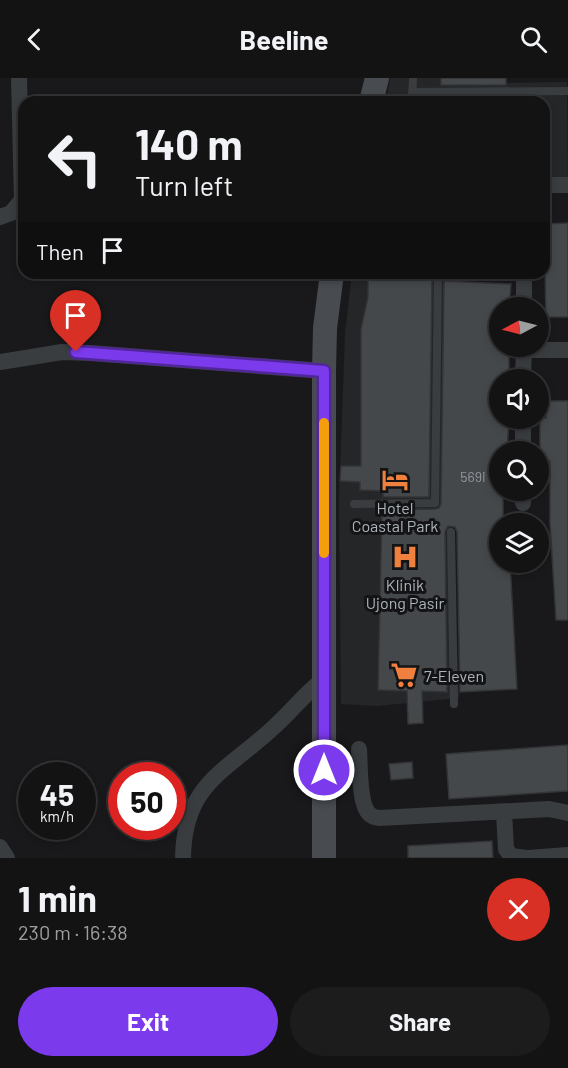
<!DOCTYPE html>
<meta charset="utf-8">
<style>
:root{--surface:#131314;--page:#1c1c1d;--text:#f1f3f6;--muted:#9d9ea0;--line:#323234;--accent:#7c3aed}
body{margin:0;font-family:Barlow,sans-serif;background:var(--page);color:var(--text);height:100vh;display:flex;flex-direction:column;font-size:22px;white-space:nowrap}
*{box-sizing:border-box;margin:0}
p{font-size:20px;color:var(--muted)}
.icon{flex:none;width:33px;height:33px;fill:none;stroke:currentColor;stroke-width:2;stroke-linecap:round;stroke-linejoin:round}
.map{position:relative;height:780px;overflow:hidden}
.details{display:flex;flex-direction:column;background:var(--surface);flex:1}
.details>*{flex:none}
.banner{position:absolute;left:18px;top:18px;width:532px;height:183px;border-radius:18px;box-shadow:0 3px 9px #0003,0 0 0 2px var(--line);background:#131314;color:var(--text);overflow:hidden}
.needle{width:39px;rotate:263deg}
.tools{position:absolute;left:489px;top:219px;display:grid;gap:12px}
.tools a{display:grid;place-items:center;width:60px;height:60px;border-radius:50%;background:var(--surface);box-shadow:0 3px 9px #0003,0 0 0 2px var(--line);font-size:30px}
.speed{position:absolute;left:18px;top:684px;display:flex;gap:12px;font-size:30px;font-weight:700;text-align:center}
.speed>*{display:grid;place-content:center;width:78px;height:78px;border-radius:50%;background:var(--surface);box-shadow:0 3px 9px #0003,0 0 0 2px var(--line);line-height:1}
.speed small{font-size:15px;font-weight:400}
.speed .limit{border:9px solid #d22;background:#fff;color:#111}
.pin{position:absolute;display:grid;place-items:center;width:51px;height:51px;color:#fff;margin:-62px -26px;border-radius:50% 50% 50% 0;rotate:-45deg;box-shadow:0 0 6px #0007}
.pin .icon{rotate:45deg}
.me{position:absolute;width:66px;margin:-33px;rotate:0deg;stroke-linejoin:round;filter:drop-shadow(0 0 4px #0008)}
.turn{display:flex;align-items:center;gap:21px;height:126px;padding:0 18px;font-size:27px}
.turn .icon{width:78px;height:78px;stroke-width:2.5}
.turn b{display:block;font-size:42px;line-height:51px}
.then{display:flex;align-items:center;height:57px;padding:0 18px;background:#0003;gap:12px;font-size:22px}
.round{display:grid;place-items:center;flex:none;width:63px;height:63px;border-radius:32px;background:var(--page)}
.headline{display:flex;align-items:center;justify-content:space-between;height:102px;padding:0 18px}
h1{font-size:36px;font-weight:700;line-height:45px}
.primary-button{display:flex;gap:12px;margin-top:auto;padding:12px 18px}
.primary-button a{flex:1;height:69px;border-radius:36px;background:var(--accent);color:#fff;font-size:24px;font-weight:700;line-height:69px;text-align:center}
.primary-button a+a{background:var(--page);color:var(--text)}
header{display:flex;justify-content:space-between;align-items:center;height:78px;padding:0 18px;background:var(--surface);font-size:27px;font-weight:700}
.map>svg:first-child{display:block}
.built{fill:#252628}
.building{fill:#45484b;stroke:#333437;stroke-width:1.5}
.lines{fill:none;stroke-linecap:round;stroke-linejoin:round}
.lane{stroke:#3a3d40;stroke-width:8}
.street{stroke:#3a3d40;stroke-width:16}
.secondary{stroke:#484c50;stroke-width:24}
.route-casing{stroke:#51269a;stroke-width:15}
.route{stroke:#7c3aed;stroke-width:10}
.slow{stroke:#f59e0b;stroke-width:10}
.labels{text-anchor:middle;dominant-baseline:central;stroke-width:6;stroke-linejoin:round;paint-order:stroke}
.number-label{font-size:14px;fill:#92999e}
.poi-label{font-size:16px;fill:#abb4ba;stroke:#141416}
</style>
<header><svg class="icon" aria-label="back" viewBox="0 0 24 24"><path d="M15 5l-7 7 7 7"/></svg>Beeline<svg class="icon" aria-label="search" viewBox="0 0 24 24"><circle cx="10" cy="10" r="6"/><path d="M15 15l6 6"/></svg></header>
<div class="map">
<svg width="568" height="780" viewBox="0 0 568 780">
<rect width="100%" height="100%" fill="#19191b"/>
<path class="built" d="M390,0H486V5L567,4L568,113H545L544,24H386Z
M352,195H516L515,200H445L441,424L450,425L459,620L377,628L341,626L339,422L345,255Z"/>
<path class="building" d="M441,0H506V7H441Z
M441,20H505V24H441Z
M568,145V239H546L544,146Z
M368,201H432L429,419H383V413L360,412V404L340,403L341,388H361V251L368,219Z
M444,203L511,206L509,230H500V268H509V302H500V340H509L507,374H500V412H503V446H500V484H510L517,611L460,614L457,454L455,449L448,448L445,454L447,614L422,613L423,645L408,646L407,613L378,612L382,432L435,431L439,430L441,426Z
M547,323H568V542H556L550,445V383H540V340H546Z
M568,667V713L449,721L446,676Z
M412,684L413,700L391,702L389,686Z
M492,763L493,780H408V768Z"/>
<g class="lines">
<path class="lane" d="M412,14L568,13
M412,24L413,0
M361,195H497
M354,426L435,425L438,196
M451,454L454,626"/>
<path class="street" d="M544,107H568
M0,139L11,135L22,122L19,0
M524,230V195
M523,272H568
M0,284L62,274L90,275L324,293
M523,302L524,268
M523,374V340
M523,425V412
M359,671C360,686 359,721 367,733C370,738 374,739 379,740L549,731L568,735
M504,734L506,771L511,778L526,780
M0,769L7,780
M183,780C184,705 226,694 274,649C292,633 305,615 324,601
M529,780L568,777"/>
<path class="secondary" d="M371,24L377,0
M324,780V293L325,250L332,195"/>
</g>
<g class="lines">
<g class="route-casing">
<path id="route" d="M76,274L324,293V692"/>
</g>
<use href="#route" class="route"/>
<path class="slow" d="M324,345V475"/>
</g>
<defs>
<g id="hotel-bare" transform="scale(2.07)"><path d="M-6-4.5h1.5V1H6V5H4.5V3h-9V5H-6ZM-4 0a1.8 1.8 0 1 1 3.6 0ZM.5 0V-2.5h3Q6-2.5 6 0Z" fill="#ef803d" stroke="#141416" stroke-width="2.5" paint-order="stroke"/></g>
<g id="hospital-bare" transform="scale(2.07)"><path d="M-5-5h3v3.5h4V-5h3V5h-3V1.5h-4V5h-3Z" fill="#ef803d" stroke="#141416" stroke-width="2.5" paint-order="stroke"/></g>
<g id="supermarket-bare" transform="scale(2.07)"><path d="M-6-5.5h2.5l.6 2H6L4.5 2H-2.5L-4.4-4H-6ZM-1.5 3.2a1.3 1.3 0 1 0 .1 0ZM3 3.2a1.3 1.3 0 1 0 .1 0Z" fill="#ef803d" stroke="#141416" stroke-width="2.5" paint-order="stroke"/></g>
</defs>
<g fill-rule="evenodd">
<use href="#hotel-bare" x="395" y="402"/>
<use href="#hospital-bare" x="405" y="479"/>
<use href="#supermarket-bare" x="404" y="597"/>
</g>
<g class="labels">
<g class="number-label">
<text x="473" y="398">569I</text>
</g>
<g class="poi-label">
<text x="395" y="429">Hotel<tspan x="395" dy="18">Coastal Park</tspan></text>
<text x="405" y="506">Klinik<tspan x="405" dy="18">Ujong Pasir</tspan></text>
<text x="424" y="597" text-anchor="start">7-Eleven</text>
</g>
</g>
</svg>
<div class="tools">
<a><svg class="needle" viewBox="-14 -14 28 28"><path d="M0-13l5 13h-10z" fill="#e53935"/><path d="M0 13l5-13h-10z" fill="#9d9ea0"/></svg></a>
<a><svg class="icon" aria-label="sound" viewBox="0 0 24 24"><path d="M4 9h4l5-4v14l-5-4H4zM17 9q2 3 0 6"/></svg></a>
<a><svg class="icon" aria-label="search" viewBox="0 0 24 24"><circle cx="10" cy="10" r="6"/><path d="M15 15l6 6"/></svg></a>
<a><svg class="icon" aria-label="layers" viewBox="0 0 24 24"><path d="M12 4l9 5-9 5-9-5zM3 14l9 5 9-5"/></svg></a>
</div>
<div class="speed"><div>45<small>km/h</small></div><div class="limit">50</div></div>
<div class="pin" style="left:76px;top:274px;background:#d93025"><svg class="icon" aria-label="arrive" viewBox="0 0 24 24"><path d="M6 21V4h12l-3 4 3 4H6"/></svg></div>
<svg class="me" style="left:324px;top:692px" viewBox="-20 -20 40 40"><circle r="17" fill="#7c3aed" stroke="#fff" stroke-width="3"/><path d="M0-11L8 9 0 5-8 9z" fill="#fff"/></svg>
<div class="banner">
<div class="turn"><svg class="icon" aria-label="left" viewBox="0 0 24 24"><path d="M17 20v-9H6M10 6l-5 5 5 5"/></svg><div><b>140 m</b>Turn left</div></div>
<div class="then">Then<svg class="icon" aria-label="arrive" viewBox="0 0 24 24"><path d="M6 21V4h12l-3 4 3 4H6"/></svg></div>
</div>
</div>
<section class="details">
<div class="headline"><div><h1>1 min</h1><p>230 m · 16:38</p></div><a class="round" style="background:#d93025;color:#fff"><svg class="icon" aria-label="close" viewBox="0 0 24 24"><path d="M6 6l12 12M18 6L6 18"/></svg></a></div>
<div class="primary-button"><a>Exit</a><a>Share</a></div>
</section>
